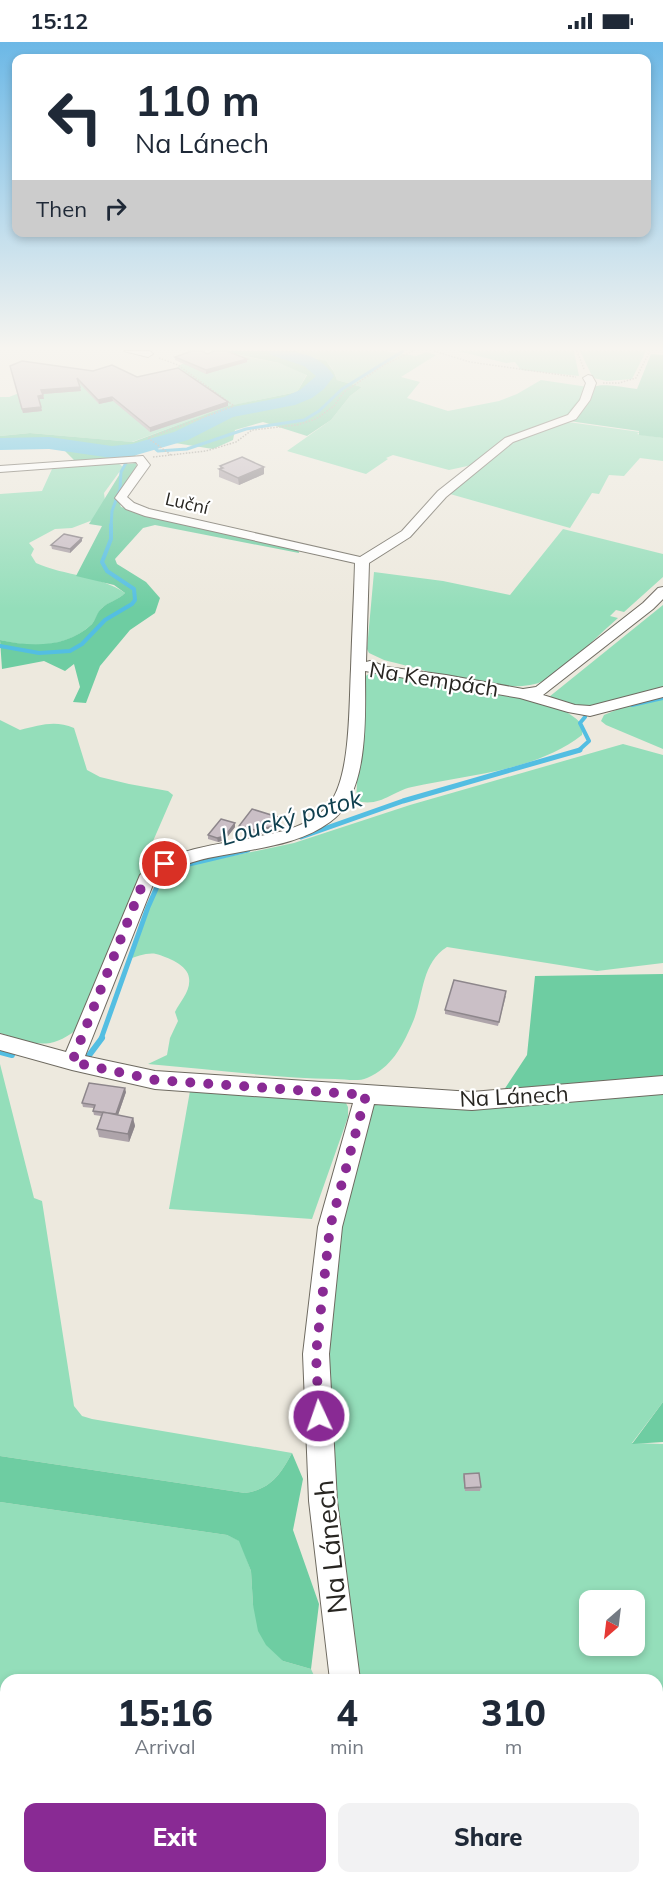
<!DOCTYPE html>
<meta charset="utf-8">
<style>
:root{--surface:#fff;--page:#f2f2f3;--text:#1f2937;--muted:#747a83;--accent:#892a94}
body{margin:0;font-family:Mulish,sans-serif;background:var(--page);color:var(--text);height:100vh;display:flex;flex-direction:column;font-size:22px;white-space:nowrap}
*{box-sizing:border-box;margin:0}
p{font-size:20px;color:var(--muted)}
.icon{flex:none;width:33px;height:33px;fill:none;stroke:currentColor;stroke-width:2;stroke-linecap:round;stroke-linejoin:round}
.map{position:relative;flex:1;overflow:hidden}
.panel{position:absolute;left:0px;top:1632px;width:663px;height:210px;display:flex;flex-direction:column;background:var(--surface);border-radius:18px 18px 0 0;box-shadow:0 3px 9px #0003}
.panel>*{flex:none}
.hud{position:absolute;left:12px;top:12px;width:639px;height:183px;border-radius:12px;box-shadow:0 3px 9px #0003;background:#fff;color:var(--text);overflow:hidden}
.needle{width:39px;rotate:208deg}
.buttons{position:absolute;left:579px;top:1548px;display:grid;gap:12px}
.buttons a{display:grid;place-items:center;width:66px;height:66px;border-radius:12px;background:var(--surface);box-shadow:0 3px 9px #0003;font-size:30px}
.pin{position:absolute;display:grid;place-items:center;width:51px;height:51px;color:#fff;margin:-26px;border:3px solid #fff;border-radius:50%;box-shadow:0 2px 6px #0007}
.me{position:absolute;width:66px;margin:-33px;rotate:357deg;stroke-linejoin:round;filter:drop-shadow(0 0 4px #0008)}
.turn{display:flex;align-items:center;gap:21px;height:126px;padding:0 24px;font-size:27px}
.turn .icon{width:78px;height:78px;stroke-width:2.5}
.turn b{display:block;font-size:42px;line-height:51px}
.then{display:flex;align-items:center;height:57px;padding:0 24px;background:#0003;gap:12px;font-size:22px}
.eta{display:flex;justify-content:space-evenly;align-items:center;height:102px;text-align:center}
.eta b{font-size:36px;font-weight:800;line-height:42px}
.primary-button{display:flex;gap:12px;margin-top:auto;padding:12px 24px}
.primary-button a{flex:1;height:69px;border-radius:12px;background:var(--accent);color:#fff;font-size:24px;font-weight:800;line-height:69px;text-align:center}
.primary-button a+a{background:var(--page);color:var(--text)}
.status{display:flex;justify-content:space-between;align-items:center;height:42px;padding:0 30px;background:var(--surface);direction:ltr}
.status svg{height:16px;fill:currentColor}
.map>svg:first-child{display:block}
.green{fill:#94deba;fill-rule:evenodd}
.forest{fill:#6ecda2}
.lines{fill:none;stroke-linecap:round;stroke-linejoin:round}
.stream-far3{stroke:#53bee2;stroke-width:3}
.stream-far2{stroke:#53bee2;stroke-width:4}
.stream-far1{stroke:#53bee2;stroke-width:5}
.stream{stroke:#53bee2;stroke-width:6}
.river{fill:#53bee2;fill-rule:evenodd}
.street-casing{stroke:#6e6a60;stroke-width:2}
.path{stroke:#a4a199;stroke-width:1.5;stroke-dasharray:1.5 1.5;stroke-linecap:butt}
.street{fill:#fff;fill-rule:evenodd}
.wall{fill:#aea4aa}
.shaded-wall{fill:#8d868b}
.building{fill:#cabfc6;stroke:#8d868b;stroke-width:1.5}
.route{stroke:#892a94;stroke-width:10;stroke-dasharray:0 18}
.labels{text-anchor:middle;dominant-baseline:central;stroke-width:4.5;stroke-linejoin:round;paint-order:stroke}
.far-street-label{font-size:18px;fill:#282622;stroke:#fff}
.street-label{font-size:22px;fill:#282622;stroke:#fff}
.water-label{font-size:24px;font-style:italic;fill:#10404f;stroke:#fff}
.near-street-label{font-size:27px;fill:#282622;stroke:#fff}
</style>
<div class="status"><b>15:12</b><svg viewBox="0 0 49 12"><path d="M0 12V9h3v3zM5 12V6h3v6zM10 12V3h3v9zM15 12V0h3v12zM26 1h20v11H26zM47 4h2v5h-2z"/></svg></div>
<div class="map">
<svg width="663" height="1842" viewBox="0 0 663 1842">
<rect width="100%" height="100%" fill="#ede9de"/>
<path class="green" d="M297,309H385L416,314L427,310L436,313L401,335L420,340L407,356L448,369L499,359L517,352L541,338L588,345L562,378L509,398L472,423L449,428L393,413L386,416L388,417L366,432L287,409L331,378L350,354L362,345L337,338C330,312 316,321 297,309Z
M458,309H504L507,312L506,309H574L579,334L521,328L515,320L506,321Z
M580,309H646L632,337L607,339L593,336Z
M222,310L279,321L307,332L297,350L229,364L132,400L30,391L0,394V355H9L76,329L139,336L175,327L182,322Z
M568,380L640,390L637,392L663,396V419L640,416L624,434L609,433L599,452L592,451L570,486L450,452L497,411L516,399Z
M117,420L123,425L104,451L105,459L93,478L72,486L55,487L29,501L34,507L31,513L36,521C65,534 99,533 125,551C118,558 109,560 102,566C98,570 96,577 92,582C67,606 32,606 0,598V452L42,449L52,427Z
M563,487L663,512V535L624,570L616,568L610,574L618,576C596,595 567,626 543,639C509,656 422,627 384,618L369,611L367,607L374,530L443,539L510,553Z
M663,563V650L582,668L549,655Z
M374,628C409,635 444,644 479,650C511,656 562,657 583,684L582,693C534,730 469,732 412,745C390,750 382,765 356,759L363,636Z
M663,656V707L606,683L601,679L604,673L621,666Z
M0,678L20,688C40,683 55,678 74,686L87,728L100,735L129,742L168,749L173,753L147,813L145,828L139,836L76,988C48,1010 31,1001 0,991Z
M623,702L663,713V921L597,929L447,905C420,922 424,956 412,982C402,1005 391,1026 367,1036C358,1040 345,1037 335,1037C273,1036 210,1027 148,1022L167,1013L170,996L178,979L175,970C180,959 191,949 189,936C188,923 167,915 156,912C148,910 136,915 128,917L156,844L162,835L185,824L294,801L410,763Z
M0,1022L34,1156L42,1159L74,1364L82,1374L92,1377L292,1411C280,1433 271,1447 245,1451L0,1414Z
M663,1043V1360L632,1401L663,1402V1842H340L339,1836H657V1638H345L316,1312L366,1053L472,1059ZM590,1558H634V1604H590Z
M190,1049L345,1059L348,1065V1075L312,1177L169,1167Z
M0,1460L227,1493L240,1499L251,1529L253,1563L283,1619L311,1627L316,1638H6V1836H196L191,1842H0Z"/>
<path class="forest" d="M221,309H297L304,314L326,319L334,330L337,338L362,345L350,354L331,378L307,394L263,380L235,388L233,398L213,407L175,401L140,409L134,415L88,422L74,418L65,409L28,401L0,402V394L30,391L133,400L228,364L297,350L307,333L279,321Z
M651,312L663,313V396L639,393V389L562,378C593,339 587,340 637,347Z
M136,421L137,425L118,457L121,465L298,506L299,511L155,483L143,486L115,517L117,522L146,540L160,556L155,571L130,588L100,624L86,661L73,660L80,645L74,622L65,629L44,619L2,627L0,598C32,605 67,606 92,582C96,577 97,570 102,566C108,560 118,558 125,551L114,543L76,534L102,484L89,482L126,422Z
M663,932V1043L498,1057L527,1013L535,934Z
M663,1360V1400L632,1402Z
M292,1411L303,1437L293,1488L319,1562L311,1627L283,1619L266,1603L258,1589L253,1563L251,1529L239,1499L227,1493L0,1460V1414L245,1451C271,1447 280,1433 292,1411Z"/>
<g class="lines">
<path class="stream-far3" d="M152,404L158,409L187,407L246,387L304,378L319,369L342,347L403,309
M111,485L112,469L120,447L121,430L133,408"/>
<path class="stream-far2" d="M0,604L39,611L70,609L82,602L105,578L132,562L135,558L134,547L107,529L102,520L111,497V483
M632,663L663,656
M578,709L589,699L580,681L585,675"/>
<path class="stream-far1" d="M301,795L403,759L580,708
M101,997L148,865L160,838L172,826L248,808"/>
<path class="stream" d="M0,1010L12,1013
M87,1016L102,996"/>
<path class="river" d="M269,309C295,309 318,310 334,334L324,347L312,356L295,363L233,375L188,398L133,414L112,416L49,407L0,408V396L49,395L112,404L132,402L174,390L222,367L284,355L300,348L316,334L304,324L271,313Z"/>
<g class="street-casing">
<path id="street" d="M124,309H150L153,312L148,315Z
M588,333L592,334L596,341L590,358L576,377L513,400L446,455L410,495L369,521L366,620L370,619L387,625L446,633L523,647L536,645L643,561L658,546L663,545V557L653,567L543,653L575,663L590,664L663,645V655L590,674L568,670L520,656L365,629C365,672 370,752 330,780C303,800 267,805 235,811C205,816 178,821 154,840L85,1014L155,1029L472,1050L663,1034V1052L472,1068L374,1062L342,1185L329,1312L337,1459L360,1638H330L309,1459L303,1312L318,1185L353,1061L155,1047L72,1028L0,1008V992L66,1010L140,833C175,804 222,803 265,793C287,789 315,781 330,761C351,733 349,662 351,627C352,592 354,557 355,521L145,474L126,467L115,456L138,423L136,420L0,430V424L143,414L150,423L127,455L134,461L149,467L360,515L402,489L438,449L505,396L568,373L580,358L586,341L583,336Z
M322,1836H356L357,1842H323Z"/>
</g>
<path class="path" d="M434,309L470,320L576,335
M577,309L584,327
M159,316L178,323L234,364
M603,341H619L636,336L650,309
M171,413L148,396L234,364
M153,415L206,409L236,400L252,388L297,383L316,377L334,364L344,350L384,323L413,309"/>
<use href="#street" class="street"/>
</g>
<path class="wall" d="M207,312L247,317V320L206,332L175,318V315Z
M10,324L137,335L228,364L150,390L113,359L99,362L79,341L81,349L43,352L44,357H39L42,369L23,371Z
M220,424L264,425V432L239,443L219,435V427H220Z
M82,499L70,511L52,507L51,503Z
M281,780L275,789L256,793L240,788L239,784Z
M235,781V785L225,798L218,800L208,797V793Z
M506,954L498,984L445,972V968Z
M126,1050L118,1073L133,1076L135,1084L129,1100L99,1095L97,1087L101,1074L94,1073L93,1069V1066L83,1065L82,1061Z
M464,1432L481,1445L480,1449H465L463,1435Z"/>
<path class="shaded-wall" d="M247,317V320L206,332V328Z
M80,345L81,349L42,352L41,348Z
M43,353L44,357H39L38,354Z
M112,355L113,359L99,362L98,358Z
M228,360V364L150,390V386Z
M41,365L42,369L23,371L22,367Z
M264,425V432L239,443L238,436Z
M82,496V499L70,511V507Z
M281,776V780L275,789L256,793L255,788Z
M235,781V785L225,798L218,800L217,796Z
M125,1046L126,1050L117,1076L116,1072Z
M133,1076L135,1084L129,1100L128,1092Z"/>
<path class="building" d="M192,309H202L207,312L214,309H227L247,317L206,328L175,315Z
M22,319L93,329L112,323L137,335L178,326L228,360L150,386L112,355L98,358L77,336L80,345L41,348L43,353L38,354L41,365L22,367L10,324Z
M242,415L264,425L238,436L219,427L223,426L220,424Z
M64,492L82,496L70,507L51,503Z
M252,767L281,776L275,784L255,788L239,784Z
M221,777L235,781L225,794L217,796L208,793Z
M454,938L506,949L499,980L445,968Z
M89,1041L125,1046L116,1072L93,1069L95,1063L82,1061Z
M103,1070L133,1076L128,1092L97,1087Z
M479,1431L481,1445L465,1446L464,1432Z"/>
<linearGradient id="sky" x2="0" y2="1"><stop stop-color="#6cb8e6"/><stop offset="0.54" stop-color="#f7f5f0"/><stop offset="1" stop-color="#f7f5f0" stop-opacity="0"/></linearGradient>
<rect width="663" height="567" fill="url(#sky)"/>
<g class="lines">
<path class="route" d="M165,822L146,837L141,846L72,1020L155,1038L366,1053L330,1185L316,1312L319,1374"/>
</g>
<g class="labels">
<g class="far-street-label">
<text transform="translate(187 461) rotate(13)">Luční</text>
</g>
<g class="street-label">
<text transform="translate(434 637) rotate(9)">Na Kempách</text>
<text transform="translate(514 1054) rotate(-3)">Na Lánech</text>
</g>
<g class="water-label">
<text transform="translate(291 775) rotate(-16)">Loucký potok</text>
</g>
<g class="near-street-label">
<text transform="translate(330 1505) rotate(-96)">Na Lánech</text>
</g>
</g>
</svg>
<div class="buttons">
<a><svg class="needle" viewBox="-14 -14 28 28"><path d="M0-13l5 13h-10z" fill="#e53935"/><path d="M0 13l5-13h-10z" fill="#747a83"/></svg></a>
</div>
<div class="pin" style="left:165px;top:822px;background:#d93025"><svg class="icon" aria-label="arrive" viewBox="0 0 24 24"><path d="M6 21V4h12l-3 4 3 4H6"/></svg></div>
<svg class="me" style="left:319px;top:1374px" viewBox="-20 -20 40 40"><circle r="17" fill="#892a94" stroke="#fff" stroke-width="3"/><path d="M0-11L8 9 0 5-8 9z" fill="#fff"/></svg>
<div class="hud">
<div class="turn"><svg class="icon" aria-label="left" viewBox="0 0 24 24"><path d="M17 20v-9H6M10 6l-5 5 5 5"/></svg><div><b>110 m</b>Na Lánech</div></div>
<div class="then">Then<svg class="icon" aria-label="right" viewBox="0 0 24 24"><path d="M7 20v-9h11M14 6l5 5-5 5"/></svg></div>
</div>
<section class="panel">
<div class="eta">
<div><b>15:16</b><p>Arrival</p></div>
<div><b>4</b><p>min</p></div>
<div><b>310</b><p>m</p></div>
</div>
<div class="primary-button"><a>Exit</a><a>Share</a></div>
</section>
</div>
